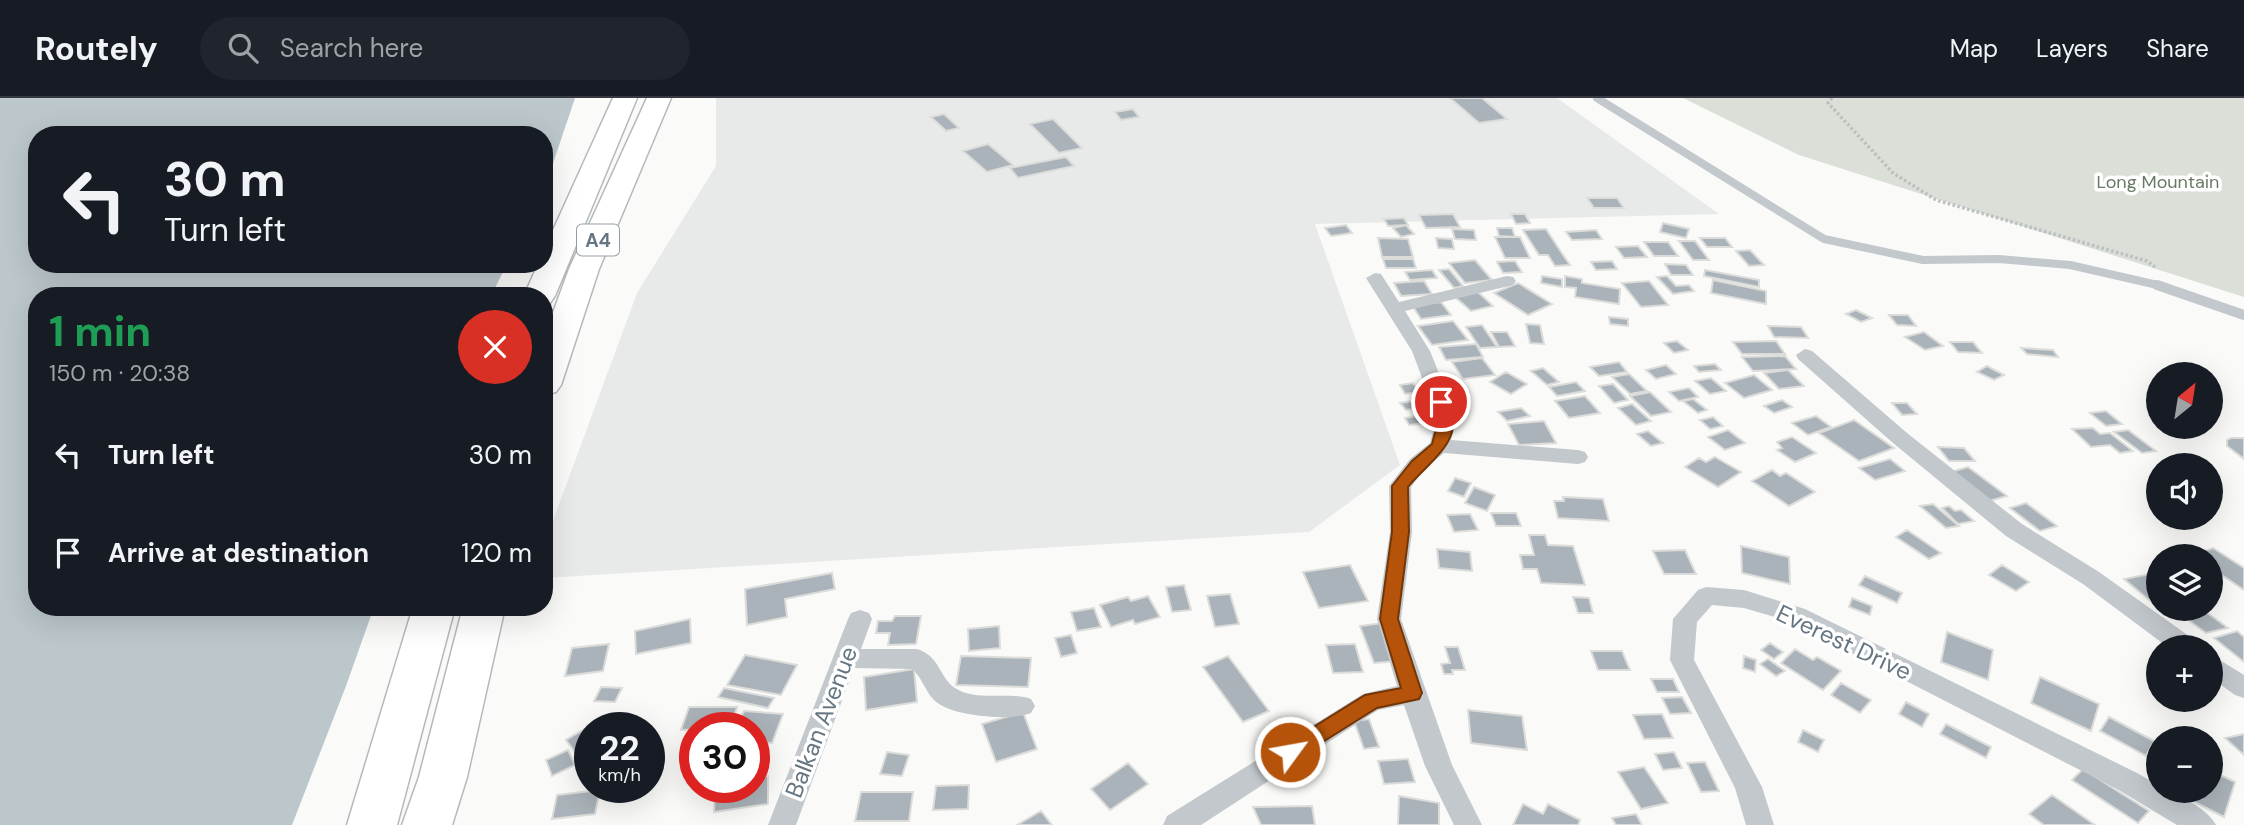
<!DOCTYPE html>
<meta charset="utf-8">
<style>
:root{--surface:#171b24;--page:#20242c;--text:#f1f3f6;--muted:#9ea1a6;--line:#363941}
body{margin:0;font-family:"DM Sans",sans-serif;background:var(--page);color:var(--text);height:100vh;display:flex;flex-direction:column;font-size:26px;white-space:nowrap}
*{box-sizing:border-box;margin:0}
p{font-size:23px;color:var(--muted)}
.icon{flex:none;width:38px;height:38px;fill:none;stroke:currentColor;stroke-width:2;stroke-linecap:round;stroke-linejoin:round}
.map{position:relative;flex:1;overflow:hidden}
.details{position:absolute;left:28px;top:189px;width:525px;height:329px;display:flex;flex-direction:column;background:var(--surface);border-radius:28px;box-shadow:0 7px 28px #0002}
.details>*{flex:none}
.guide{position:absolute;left:28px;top:28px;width:525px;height:147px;border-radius:28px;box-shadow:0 7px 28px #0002;background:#171b24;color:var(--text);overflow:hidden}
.needle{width:46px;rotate:30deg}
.fabs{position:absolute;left:2146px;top:264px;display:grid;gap:14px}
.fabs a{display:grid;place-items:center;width:77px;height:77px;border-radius:50%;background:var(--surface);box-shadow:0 7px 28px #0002;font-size:35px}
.speed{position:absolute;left:574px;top:614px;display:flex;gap:14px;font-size:35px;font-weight:700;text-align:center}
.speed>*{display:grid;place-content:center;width:91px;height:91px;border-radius:50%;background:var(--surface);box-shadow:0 7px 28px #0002;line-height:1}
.speed small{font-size:18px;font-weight:400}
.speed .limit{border:10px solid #d22;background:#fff;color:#111}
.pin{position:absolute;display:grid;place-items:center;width:60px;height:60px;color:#fff;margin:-30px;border:4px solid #fff;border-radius:50%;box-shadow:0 2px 7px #0007}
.me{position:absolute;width:77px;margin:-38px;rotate:58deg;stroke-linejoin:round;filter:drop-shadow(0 0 5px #0008)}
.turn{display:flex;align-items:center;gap:24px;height:147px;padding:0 21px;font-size:32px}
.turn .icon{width:91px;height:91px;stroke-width:2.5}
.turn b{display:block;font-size:49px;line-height:60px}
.round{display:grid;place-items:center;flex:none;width:74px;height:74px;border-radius:37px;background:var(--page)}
.headline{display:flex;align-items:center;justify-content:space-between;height:119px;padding:0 21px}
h1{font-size:42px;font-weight:700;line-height:52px;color:#1e9e55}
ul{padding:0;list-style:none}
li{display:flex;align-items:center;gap:21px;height:98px;padding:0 21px}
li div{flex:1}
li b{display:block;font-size:26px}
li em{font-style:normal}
header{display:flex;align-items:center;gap:42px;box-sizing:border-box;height:98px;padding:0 35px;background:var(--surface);border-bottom:2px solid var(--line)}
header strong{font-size:33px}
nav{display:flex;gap:38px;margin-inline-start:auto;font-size:24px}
.search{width:490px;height:63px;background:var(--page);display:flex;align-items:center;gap:18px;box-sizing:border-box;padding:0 24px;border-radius:38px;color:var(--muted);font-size:26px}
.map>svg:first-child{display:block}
.built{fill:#e8e9e9}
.green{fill:#dadfd7}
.water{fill:#bbc7cb}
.building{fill:#aab3b9;stroke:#dcdcda;stroke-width:2}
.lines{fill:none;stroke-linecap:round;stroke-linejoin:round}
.highway-casing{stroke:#b4b9bd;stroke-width:3}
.path{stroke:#bbbfc2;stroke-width:3.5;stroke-dasharray:2.5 2.5;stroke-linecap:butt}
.lane-far1{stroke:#c3c8cc;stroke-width:8}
.lane{stroke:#c3c8cc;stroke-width:10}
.street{fill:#c3c8cc;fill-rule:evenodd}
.highway{fill:#fff;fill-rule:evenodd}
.route{fill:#b45309;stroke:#753606;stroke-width:2}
.labels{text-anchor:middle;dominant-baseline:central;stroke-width:7;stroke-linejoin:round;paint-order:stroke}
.far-park-label{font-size:18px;fill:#687a64;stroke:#fff}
.shield{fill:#fff;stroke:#939fa8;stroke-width:2}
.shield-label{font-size:19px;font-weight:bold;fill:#657683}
.near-street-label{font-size:24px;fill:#657683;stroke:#fff}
</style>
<header>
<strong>Routely</strong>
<div class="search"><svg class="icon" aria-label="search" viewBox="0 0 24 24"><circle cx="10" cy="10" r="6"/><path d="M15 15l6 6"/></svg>Search here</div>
<nav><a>Map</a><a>Layers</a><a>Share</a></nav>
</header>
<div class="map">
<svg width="2244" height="727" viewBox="0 0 2244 727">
<rect width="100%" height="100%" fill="#fafaf8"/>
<path class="built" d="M716,0H1557L1719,116L1315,126L1400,367L1309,434L544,480V447L637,195L716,68Z"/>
<path class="green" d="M1683,0H2244V199L1799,57Z"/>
<path class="water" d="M0,0H575L544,92V37H37V166H507L491,198H37V509H374L346,588L292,727H0Z"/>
<path class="building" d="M1450,0H1482L1507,21L1479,25Z
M1133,11L1139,19L1121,22L1115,14Z
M944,16L959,30L946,33L931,19Z
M1053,21L1082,50L1059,55L1030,26Z
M988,46L1013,67L987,74L963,53Z
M1066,59L1074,68L1018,80L1010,70Z
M1587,100H1617L1624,110H1594Z
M1453,116L1460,129L1426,130L1419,117Z
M1511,116H1525L1530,125L1516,126Z
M1404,120L1408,127L1388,128L1384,121Z
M1663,125L1689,131L1686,140L1660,134Z
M1346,127L1352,135L1331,138L1325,130Z
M1406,127L1414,136L1401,139L1393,130Z
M1497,130H1512L1515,139L1499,138Z
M1452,131L1474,132L1476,142L1455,141Z
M1546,131L1561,154L1570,167L1555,168L1548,157H1539L1523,132Z
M1596,132L1602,141L1572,142L1566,134Z
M1495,139H1520L1530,160H1505Z
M1378,140L1408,141L1413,159H1382Z
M1436,140L1452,141L1454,151L1438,150Z
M1700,140H1725L1732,149H1707Z
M1679,143H1695L1709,162H1693Z
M1644,144H1668L1678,158H1654Z
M1638,148L1647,159L1624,160L1616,149Z
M1750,152L1764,167L1749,168L1736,153Z
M1383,161H1413L1416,170H1386Z
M1475,162L1492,182L1465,185L1449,165Z
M1515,163L1522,174L1503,175L1497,164Z
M1612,163L1617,171L1596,172L1591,164Z
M1665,166L1686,167L1693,177H1671Z
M1449,171L1463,188L1454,190L1439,172Z
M1432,172L1437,180L1410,182L1405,174Z
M1705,172L1759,182V189L1704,178Z
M1542,178L1562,181V189L1541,185Z
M1565,178L1582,181V185L1620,191L1619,206L1575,199L1576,190L1565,189Z
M1667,178L1676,188L1689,187L1694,193L1673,196L1657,179Z
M1713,182L1766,193V206L1711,195Z
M1424,183L1432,196L1401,198L1394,185Z
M1649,183L1668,207L1641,209L1622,185Z
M1518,185L1552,206L1528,217L1494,195Z
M1478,194L1493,208L1471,213L1455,199Z
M1441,204L1451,217L1421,221L1412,207Z
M1856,212L1872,220L1861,224L1846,216Z
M1889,217H1908L1916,228L1897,227Z
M1609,219L1628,221V228L1610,226Z
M1453,223L1468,242L1432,247L1418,228Z
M1526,226L1540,227L1544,246L1530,245Z
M1482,227L1497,249L1480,250L1466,229Z
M1768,228L1801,229L1808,240L1774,239Z
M1491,234H1507L1515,248L1499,249Z
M1924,234L1943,248L1925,252L1905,239Z
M1677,243L1688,252L1674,255L1664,245Z
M1776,243L1785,256H1742L1733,244Z
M1950,244H1973L1982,255L1958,254Z
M1476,246L1483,259L1446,262L1439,249Z
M2021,250L2053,252L2058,259L2027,256Z
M1785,258L1796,271L1753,273L1742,259Z
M1482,260L1495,277L1463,281L1452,264Z
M1619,264L1627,274L1599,278L1590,269Z
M1715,266L1721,272L1699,274L1694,268Z
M1666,267L1676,276L1656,281L1646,272Z
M1987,268L2004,277L1994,282L1977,274Z
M1543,270L1559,284L1547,287L1531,273Z
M1788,272L1804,288L1779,291L1764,275Z
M1506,274L1527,286L1511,296L1490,284Z
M1629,276L1647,293L1630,296L1612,279Z
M1754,277L1772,292L1744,300L1725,285Z
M1711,280L1726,293L1710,296L1695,283Z
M1576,284L1585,293L1557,298L1549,289Z
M1413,285L1419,294L1405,296L1400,287Z
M1613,286L1628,302L1614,305L1599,288Z
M1689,290L1698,299L1679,303L1669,294Z
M1650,294L1671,314L1651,318L1630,298Z
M1585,298L1600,315L1569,320L1555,303Z
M1426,301L1432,308L1406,312L1400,305Z
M1693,301L1707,312L1698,315L1683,303Z
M1782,302L1792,309L1774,315L1764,308Z
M1892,305H1907L1917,316L1902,317Z
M1632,306L1651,323L1636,327L1618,310Z
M1521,310L1530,318L1507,323L1498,314Z
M2106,313L2122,326L2106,328L2090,315Z
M1431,316L1435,324L1409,327L1405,320Z
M1816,318L1831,329L1808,337L1792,325Z
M1713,319L1723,328L1710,331L1700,322Z
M1854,322L1894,350L1859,363L1819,335Z
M1544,323L1556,345L1519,347L1508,326Z
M2093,330L2100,336L2110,335L2133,353L2120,355L2110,347L2091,349L2072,331Z
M1728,332L1745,345L1725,352L1708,339Z
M2128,332L2156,353L2142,355L2114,334Z
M1648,333L1663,345L1651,348L1637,336Z
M1792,339L1816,355L1795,364L1777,352L1782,350L1777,344Z
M2231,340H2244V361L2227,348V342Z
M1938,349L1964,350L1975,363H1949Z
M1715,359L1741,374L1718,389L1685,369L1699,360L1706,364Z
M1890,361L1905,373L1875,382L1859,370Z
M1968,369L2007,398L1989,403L1951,374Z
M1772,372L1780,378L1786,375L1815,394L1789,408L1752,383Z
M1455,380L1471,385L1464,399L1448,393Z
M1474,389L1495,397L1487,413L1465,405Z
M1563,399L1603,401L1609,423L1558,420L1554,403H1564Z
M2026,405L2057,428L2040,433L2010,410Z
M1933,406L1959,428L1946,430L1920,408Z
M1949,408L1955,413L1961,412L1974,423L1958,426L1942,410Z
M1491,415H1516L1521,428H1496Z
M1470,416L1478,432L1454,434L1447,417Z
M1907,432L1941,455L1929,461L1896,439Z
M1529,437H1545L1548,447L1573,448L1585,487L1541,485L1537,471H1523L1520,457H1534Z
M1741,448L1789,459L1790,486L1742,475Z
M2213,450L2244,470V492L2210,469V458L2193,457Z
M1437,451L1470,454L1472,473L1439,470Z
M1685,452L1696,476H1664L1653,453Z
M1350,467L1368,503L1319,510L1303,474Z
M2002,467L2029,484L2016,493L1989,477Z
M832,475L835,491L785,501L787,519L747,527L745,491Z
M2150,476L2158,482V505L2154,506L2124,481Z
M1865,478L1902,495L1897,505L1859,487Z
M1184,487L1191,512L1172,514L1166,489Z
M1230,496L1239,526L1215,529L1207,498Z
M1148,498L1160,519L1135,526L1133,522L1111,529L1100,507L1128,499L1131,503Z
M1573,499L1589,500L1593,515H1578Z
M1852,500L1872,508L1870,517L1849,509Z
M1094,510L1101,529L1077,533L1071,514Z
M2202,511L2228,530L2206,535L2180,516Z
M895,518H921L916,546L888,547L890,535H876L878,523H892Z
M690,521L691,545L636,556L635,533Z
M1382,525L1398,563L1374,565L1360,528Z
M999,528L1000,550L969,553L968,531Z
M2237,533L2244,539V564L2214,540Z
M1947,534L1993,552L1988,582L1941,564Z
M1071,537L1077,555L1061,559L1055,540Z
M1770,545L1783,554L1774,561L1761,552Z
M609,546L603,573L565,578L572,550Z
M1355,546L1363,574L1333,575L1326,547Z
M1445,549H1458L1465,572H1452L1453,576H1444L1441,566L1450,565Z
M1795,551L1813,562L1817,559L1841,573L1823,592L1781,565Z
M1591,553H1622L1630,572H1598Z
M745,557L797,567L781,597L727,587Z
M961,558L1031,560L1028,589L956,587Z
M1228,558L1269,613L1243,624L1203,569Z
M1744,558L1756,562L1755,574L1743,570Z
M1768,561L1785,573L1776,578L1760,566Z
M914,571L917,604L866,612L864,579Z
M2040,579L2099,606L2091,633L2031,605Z
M1651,581H1673L1679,594H1657Z
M1841,585L1871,602L1860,615L1831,597Z
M601,589L622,590L615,604L594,603Z
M724,590L774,600L768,610L718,599Z
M1682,599L1691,615L1670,616L1662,600Z
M1906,604L1929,616L1922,629L1899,616Z
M689,609H737L730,630L681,632Z
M1468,612L1522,618L1527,652L1471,645Z
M744,613L783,616L772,645L754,644V630H736Z
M1023,614L1037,651L996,664L982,626Z
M1662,616L1673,640L1644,641L1633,617Z
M2109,619L2154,643L2146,658L2100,633Z
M1369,621L1379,649L1364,651L1354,623Z
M595,625L599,630H590V661L584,665L566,642Z
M1946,626L1991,649L1986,660L1940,636Z
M1803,632L1824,642L1818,654L1798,644Z
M2244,636V657L2225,640Z
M568,652L575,667L552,678L546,662Z
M887,654L909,657L902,678L880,676Z
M1674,654L1682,670L1663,672L1655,656Z
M1408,661L1415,684L1384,686L1378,663Z
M1705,664L1719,693L1701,694L1687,665Z
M1128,665L1148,686L1110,712L1091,691Z
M1644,669L1668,705L1641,711L1618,674Z
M2083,671L2149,713L2138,725L2072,682Z
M2210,672L2235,684L2224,719L2173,693H2210Z
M768,678V706L714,714L715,690H754V680Z
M969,687L968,711L933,712L936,688Z
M600,692L595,716L552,721L557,697Z
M861,694H913L909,723H855Z
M2052,697L2095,727H2044L2029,716Z
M1399,698L1439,705V727H1398Z
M1523,706L1543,716L1548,706L1580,722L1578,727H1513Z
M1312,708L1315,727H1261L1253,709Z
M1041,713L1052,727H1017Z
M1636,716L1642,727H1616L1612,720Z"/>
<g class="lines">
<g class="highway-casing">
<path id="highway" d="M613,0H637L555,198L550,205L544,206V198H524L538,166H544V152Z
M647,0H671L599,171L561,287L556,294L544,297V239L569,171Z
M413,509H455L397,727H347Z
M463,509H505L467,679L452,727H402L419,679Z"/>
</g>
<path class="path" d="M1832,0L1828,5L1893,75L1936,102L2147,163L2155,169"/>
<path class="lane-far1" d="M1597,0L1824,141L1923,162L1999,161L2070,167L2162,188"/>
<path class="lane" d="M2157,187L2244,217"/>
<path class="street" d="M1375,175L1381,176L1399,204L1507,178L1513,179L1516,183L1513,187L1405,213L1430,253L1457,320L1451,342L1578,352L1585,354L1588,359L1585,364L1578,366L1444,355L1424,371L1411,389L1412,434L1401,521L1452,667L1482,727H1454L1425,668L1404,607L1378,612L1201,727H1163L1167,718L1363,596L1397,588L1377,521L1390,434L1389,388L1410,361L1430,345L1437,320L1412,253L1366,180Z
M1805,251L1812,253L1907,335L2022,426L2099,474L2196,543L2199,550H2169L2083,486L2006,438L1893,345L1798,261L1796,257Z
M1706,489L1744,492L1805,511L2137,675L2158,687V693C2176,693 2208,711 2216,727H2177L2117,691L1789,523L1744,510L1712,507L1697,524L1694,562L1762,689L1774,727H1746L1735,690L1670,562L1673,521L1698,492Z
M860,512L869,515L872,521L861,551H917C941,559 938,578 955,590C976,604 1008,593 1031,601L1035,608L1031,615C1010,623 951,619 934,602C925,593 922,579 912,571L854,570L796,727H768L848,521L851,515Z
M2210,556L2244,577V600L2235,597L2210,579Z"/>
<use href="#highway" class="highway"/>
</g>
<path class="route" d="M1441,299C1448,301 1448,304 1451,311C1463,345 1426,366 1408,389L1409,434L1398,521L1422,595L1419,601L1377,610L1297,660L1290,662L1283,660L1280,654L1283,648L1365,597L1401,590L1380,521L1392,434V388L1412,363L1432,346L1439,320L1433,304Z"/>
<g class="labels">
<g class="far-park-label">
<text x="2158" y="84">Long Mountain</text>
</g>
<rect class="shield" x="577" y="126.5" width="42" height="31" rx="5"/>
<g class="shield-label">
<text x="598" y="142">A4</text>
</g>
<g class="near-street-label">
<text transform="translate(1844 544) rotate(25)">Everest Drive</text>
<text transform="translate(821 624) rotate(-69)">Balkan Avenue</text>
</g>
</g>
</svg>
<div class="fabs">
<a><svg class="needle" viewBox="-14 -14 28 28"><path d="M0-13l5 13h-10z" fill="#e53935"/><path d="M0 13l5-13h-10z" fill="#9ea1a6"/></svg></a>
<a><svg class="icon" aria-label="sound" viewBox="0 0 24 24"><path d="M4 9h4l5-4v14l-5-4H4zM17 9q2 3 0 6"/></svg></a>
<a><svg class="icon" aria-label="layers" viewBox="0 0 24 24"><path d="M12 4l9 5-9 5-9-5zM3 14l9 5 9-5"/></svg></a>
<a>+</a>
<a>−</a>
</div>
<div class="speed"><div>22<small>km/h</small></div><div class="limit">30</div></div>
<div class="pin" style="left:1441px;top:304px;background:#d93025"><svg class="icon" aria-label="arrive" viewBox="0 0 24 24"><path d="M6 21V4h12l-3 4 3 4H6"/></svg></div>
<svg class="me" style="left:1290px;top:654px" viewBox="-20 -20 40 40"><circle r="17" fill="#b45309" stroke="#fff" stroke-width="3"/><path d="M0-11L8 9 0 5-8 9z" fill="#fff"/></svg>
<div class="guide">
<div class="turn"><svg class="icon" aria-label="left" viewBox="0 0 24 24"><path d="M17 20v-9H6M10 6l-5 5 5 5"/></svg><div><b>30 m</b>Turn left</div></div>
</div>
<section class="details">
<div class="headline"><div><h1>1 min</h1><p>150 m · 20:38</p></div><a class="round" style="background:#d93025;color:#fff"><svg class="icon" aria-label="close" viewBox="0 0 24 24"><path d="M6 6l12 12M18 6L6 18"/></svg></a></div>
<ul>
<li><svg class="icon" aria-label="left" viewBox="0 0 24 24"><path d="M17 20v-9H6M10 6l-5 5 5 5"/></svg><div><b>Turn left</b></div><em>30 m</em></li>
<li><svg class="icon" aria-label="arrive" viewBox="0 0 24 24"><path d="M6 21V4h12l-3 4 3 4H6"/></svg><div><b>Arrive at destination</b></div><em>120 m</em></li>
</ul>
</section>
</div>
